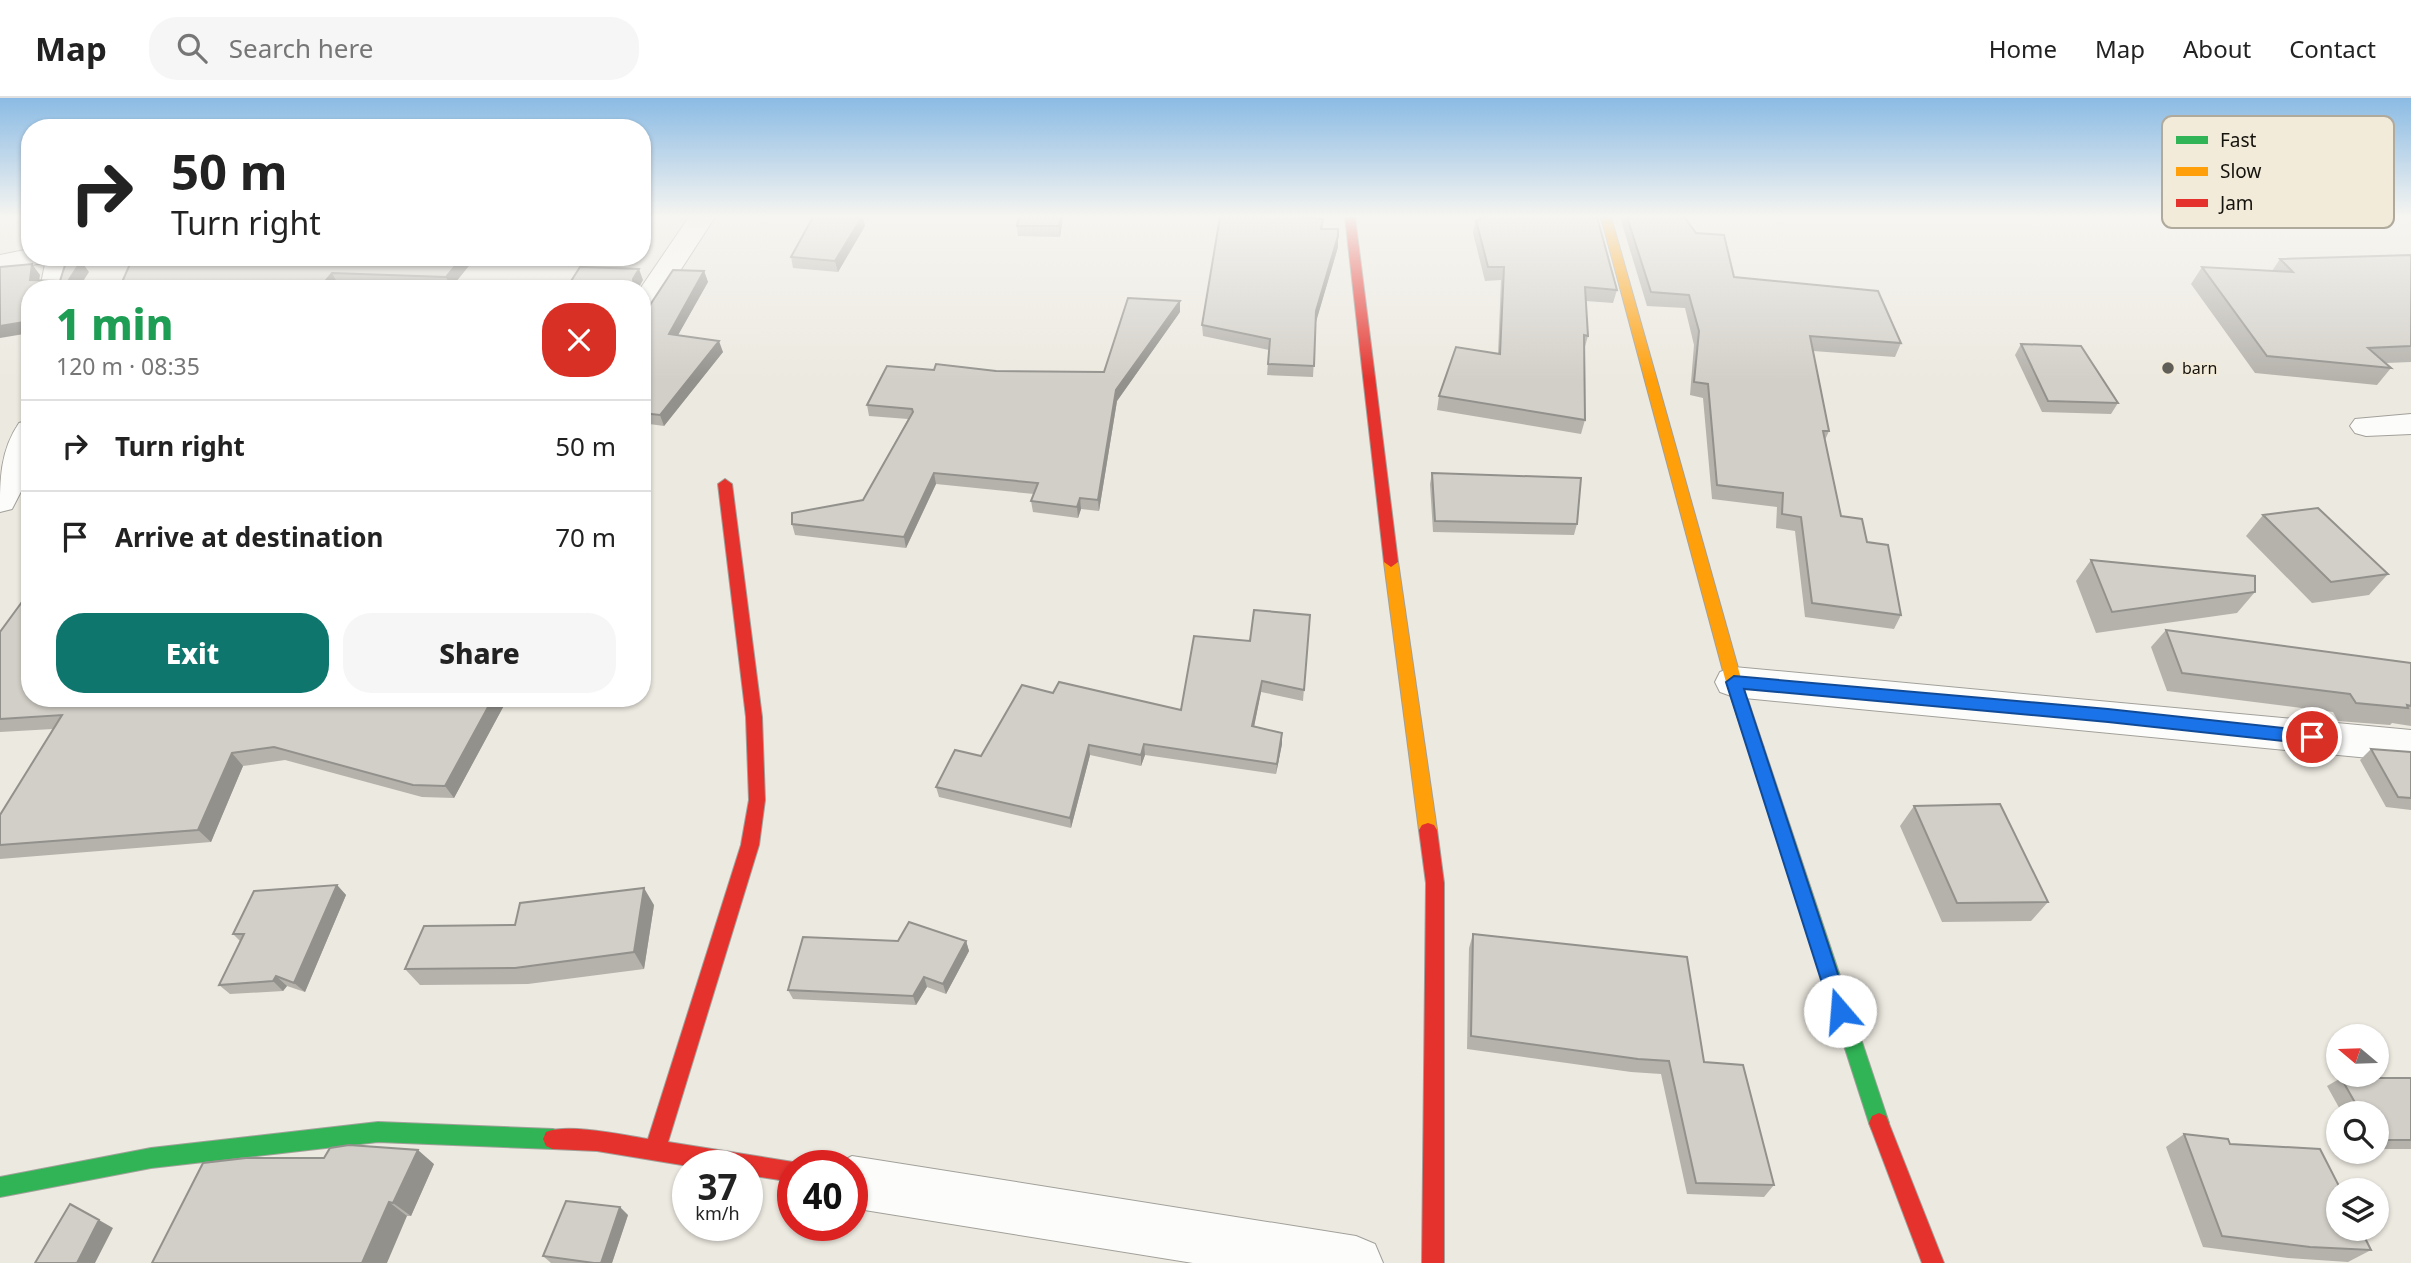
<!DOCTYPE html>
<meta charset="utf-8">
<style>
:root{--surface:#fff;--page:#f6f6f6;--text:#222;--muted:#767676;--line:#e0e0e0;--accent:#0f766e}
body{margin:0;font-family:"Noto Sans",sans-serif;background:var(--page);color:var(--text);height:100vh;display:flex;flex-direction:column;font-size:26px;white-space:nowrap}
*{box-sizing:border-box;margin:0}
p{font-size:23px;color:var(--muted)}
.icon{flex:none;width:38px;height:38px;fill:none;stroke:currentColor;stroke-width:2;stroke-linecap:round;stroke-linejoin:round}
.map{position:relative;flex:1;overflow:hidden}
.panel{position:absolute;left:21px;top:182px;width:630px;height:427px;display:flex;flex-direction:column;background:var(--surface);border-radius:28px;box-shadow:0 2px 5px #0004}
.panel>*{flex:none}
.guide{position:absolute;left:21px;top:21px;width:630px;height:147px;border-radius:28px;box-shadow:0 2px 5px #0004;background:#fff;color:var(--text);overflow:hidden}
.needle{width:46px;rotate:289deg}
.fabs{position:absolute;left:2326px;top:926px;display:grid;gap:14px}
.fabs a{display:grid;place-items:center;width:63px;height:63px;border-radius:50%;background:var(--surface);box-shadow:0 2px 5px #0004;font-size:35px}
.speed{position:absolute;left:672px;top:1052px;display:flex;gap:14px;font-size:35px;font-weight:700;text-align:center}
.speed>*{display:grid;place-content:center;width:91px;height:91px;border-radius:50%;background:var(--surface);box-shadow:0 2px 5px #0004;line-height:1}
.speed small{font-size:18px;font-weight:400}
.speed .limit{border:10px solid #d22;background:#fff;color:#111}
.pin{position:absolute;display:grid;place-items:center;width:60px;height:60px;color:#fff;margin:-30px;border:4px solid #fff;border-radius:50%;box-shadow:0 2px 7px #0007}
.me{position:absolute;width:77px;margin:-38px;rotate:342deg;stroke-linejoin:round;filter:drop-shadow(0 0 5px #0008)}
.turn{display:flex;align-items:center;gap:24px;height:147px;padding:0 35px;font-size:32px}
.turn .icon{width:91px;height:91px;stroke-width:2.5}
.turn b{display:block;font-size:49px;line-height:60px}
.round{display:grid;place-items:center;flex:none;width:74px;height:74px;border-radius:28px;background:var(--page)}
.overview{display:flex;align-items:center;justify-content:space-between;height:119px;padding:0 35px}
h1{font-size:42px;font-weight:800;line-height:52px;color:#1e9e55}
.cta{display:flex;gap:14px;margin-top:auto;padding:14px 35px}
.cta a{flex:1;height:80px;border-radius:28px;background:var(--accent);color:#fff;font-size:28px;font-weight:800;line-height:80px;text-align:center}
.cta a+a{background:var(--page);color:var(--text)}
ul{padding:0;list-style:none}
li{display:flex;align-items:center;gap:21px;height:91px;padding:0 35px;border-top:2px solid var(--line)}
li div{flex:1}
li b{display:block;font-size:26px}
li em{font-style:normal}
header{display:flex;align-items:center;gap:42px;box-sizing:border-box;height:98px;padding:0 35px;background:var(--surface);border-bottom:2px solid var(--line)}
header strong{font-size:33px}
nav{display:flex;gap:38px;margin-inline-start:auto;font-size:24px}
.search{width:490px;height:63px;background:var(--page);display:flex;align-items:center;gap:18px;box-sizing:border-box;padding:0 24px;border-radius:28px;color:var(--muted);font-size:26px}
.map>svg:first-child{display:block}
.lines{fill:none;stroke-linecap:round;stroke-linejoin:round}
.street-casing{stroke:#a2a09a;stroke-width:2}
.fast-casing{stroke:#a2a09a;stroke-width:2}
.slow-casing{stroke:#a2a09a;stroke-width:2}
.jam-casing{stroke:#a2a09a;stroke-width:2}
.street{fill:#fcfcfa;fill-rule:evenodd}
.fast{fill:#30b455;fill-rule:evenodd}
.slow{fill:#ff9f0a;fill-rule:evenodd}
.jam{fill:#e5322d;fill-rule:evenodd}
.wall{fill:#b5b2ac}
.shaded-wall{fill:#93918c}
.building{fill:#d2cfc8;stroke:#93918c;stroke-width:2}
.route{fill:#1a73e8;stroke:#114b97;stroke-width:2}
.poi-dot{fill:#605e57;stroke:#f2ebda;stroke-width:2.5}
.labels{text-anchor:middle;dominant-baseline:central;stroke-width:5;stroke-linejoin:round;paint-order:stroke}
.far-poi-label{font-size:16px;fill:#15130d;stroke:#f2ebda;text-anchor:start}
.key{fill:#f2ebda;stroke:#b0aa9c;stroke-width:2}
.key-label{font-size:19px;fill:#15130d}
</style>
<header>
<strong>Map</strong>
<div class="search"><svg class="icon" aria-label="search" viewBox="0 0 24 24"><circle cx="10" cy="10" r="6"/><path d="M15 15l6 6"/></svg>Search here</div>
<nav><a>Home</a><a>Map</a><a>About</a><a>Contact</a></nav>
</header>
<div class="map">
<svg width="2411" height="1165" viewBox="0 0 2411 1165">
<rect width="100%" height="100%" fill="#ece9e0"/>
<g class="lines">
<g class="street-casing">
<path id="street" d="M689,119H715L652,216L642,219L640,191Z
M30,151V159H74L68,191H40L46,161L43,165L0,173V157Z
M2411,316V336L2366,338L2355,335L2350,328L2355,321Z
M30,322V376L12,411L0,414C0,382 0,353 19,325Z
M1734,569L2411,632V664L1734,599L1720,594L1715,584L1720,574Z
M852,1058L1356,1138L1375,1146L1383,1165H1193L852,1110V1068H833Z"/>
</g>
<g class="fast-casing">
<path id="fast" d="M1756,644L1762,645L1764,650L1889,1025L1886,1032L1879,1035L1872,1032L1869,1025L1748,650L1750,645Z
M378,1024L553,1031L560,1034L563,1041L560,1048L553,1051L378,1044L151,1070L0,1099V1079L151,1050Z"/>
</g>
<g class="slow-casing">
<path id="slow" d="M1601,119H1611L1742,584L1764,650L1762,655H1750L1748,650L1726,584Z
M1391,459L1398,464L1437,732L1434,737L1428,739L1422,737L1419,732L1384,464Z"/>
</g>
<g class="jam-casing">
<path id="jam" d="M1345,119H1355L1398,464L1391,469L1384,464Z
M725,381L732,386L762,619L765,702L759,747L668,1044L793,1064L801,1068H793V1084L747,1077V1068H688L597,1053L553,1051L546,1048L543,1041L546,1034C568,1025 623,1037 648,1041L741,747L749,702L746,619L718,386Z
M1428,725L1434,727L1437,732L1444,785V1165H1422L1426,785L1419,732L1422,727Z
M1879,1015L1886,1018L1944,1165H1922L1869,1025L1872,1018Z"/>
</g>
<use href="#street" class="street"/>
<use href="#fast" class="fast"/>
<use href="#slow" class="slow"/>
<use href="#jam" class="jam"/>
</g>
<path class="wall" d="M1019,119H1063L1060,139L1018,138L1017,128Z
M1476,119H1597L1617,192L1613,205L1586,203L1588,238L1584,252L1585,322L1581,336L1437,312L1439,298L1498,256L1501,182L1485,183L1473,135Z
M1620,119H1684L1696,135L1734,179L1901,245L1895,259L1813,253L1829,333L1825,342L1841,418L1867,444L1901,517L1894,531L1805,519L1795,433L1776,430L1777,409L1712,401L1703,300L1690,297L1694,247L1685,210L1647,208Z
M1323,121L1322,131L1338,138V149L1316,223L1313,279L1267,277L1269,252L1203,238L1202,227Z
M865,128L838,174L793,170L791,159Z
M2411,157V264L2386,265L2391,270L2377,287L2255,275L2191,186L2202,169L2272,173L2280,161Z
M476,159L451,190L338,186L334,191H119Z
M704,173L708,184L678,237L723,254L664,328L642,325V210L650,207Z
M1180,214L1117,303L1099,413L1081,411L1078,420L1033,414L1031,403L1034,396L936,386L906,450L795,437L792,426L863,402L908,321L869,318L867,307L934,272L1104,274Z
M2021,246L2118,305L2111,316L2042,314L2015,257Z
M1432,375L1577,426L1574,437L1433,434L1430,386Z
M2263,417L2388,476L2369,497L2312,505L2246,438Z
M2091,462L2255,494L2237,515L2096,535L2076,483Z
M1310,517L1303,603L1261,594L1254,628L1282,646L1276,676L1145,657L1141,668L1090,657L1071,730L939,699L936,689L981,658L1053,595L1181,612L1250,543Z
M2166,532L2411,565V628L2392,625L2390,627L2338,623L2333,614L2167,593L2151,549Z
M0,534L508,600L454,700L422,699L285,662L243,668L211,744L0,761V717L53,631L0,634Z
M2371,651L2411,654V712L2386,709L2360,662Z
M1914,708L2048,804L2031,823L1942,824L1900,728Z
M337,787L346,797L305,894L287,888L283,893L230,896L219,887L240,843L233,836Z
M654,807L644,871L528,886L420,887L405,871L515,827Z
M1473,836L1704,964L1774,1087L1764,1099L1687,1096L1661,976L1631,974L1467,951L1469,850Z
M898,843H966L969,853L946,896L927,889L916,907L793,901L788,892Z
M2341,980H2411V1051H2376V1015H2342L2327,988Z
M2184,1036L2230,1046L2371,1152L2348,1164L2288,1160L2203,1149L2166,1049Z
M434,1066L411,1118H407L152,1165Z
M628,1117L612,1165H551L543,1158Z"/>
<path class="shaded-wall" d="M862,119H863L865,128L838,174L835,163Z
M1061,119H1063L1060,139L1059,128Z
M1338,138V149L1316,224V213Z
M462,159H476L451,190L446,179Z
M81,163L89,174L78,191H63Z
M32,166L40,177L38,191L30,182Z
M639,171L643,182L638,191H634L633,181Z
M704,173L708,184L673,246L669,236Z
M332,175L338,186L334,191H319Z
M1180,203V214L1117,303L1099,413L1098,402L1116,292Z
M30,223V235L0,240V228Z
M719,243L723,254L664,328L660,317Z
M934,375L936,386L906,450L904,439Z
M1080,400L1081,411L1078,420L1077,409Z
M1262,583L1261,594L1252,639V628Z
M493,600H508L454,700L445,688Z
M1282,635V646L1276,676L1277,666Z
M1144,646L1145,657L1141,668V657Z
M1089,647L1090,657L1071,730L1070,720Z
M232,655L243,668L211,744L198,732Z
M337,787L346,797L305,894L294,885Z
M644,790L654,807L644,871L634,854Z
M966,843L969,853L946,896L943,886Z
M276,878L287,888L283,893L273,883Z
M924,879L927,889L916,907L913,898Z
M418,1052L434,1066L411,1118L393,1105Z
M389,1104L407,1118L387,1165H362Z
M620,1109L628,1117L612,1165H601Z
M99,1122L113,1130L95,1165H77Z"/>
<path class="building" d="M813,119H862L835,163L791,159Z
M1019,119H1061L1059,128H1017Z
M1220,119H1296L1323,121L1321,131H1338V138L1316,213L1314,268L1268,266L1270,241L1202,227Z
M1480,119H1597L1617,192L1585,189L1588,238L1584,237L1585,322L1439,298L1456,249L1500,256L1504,169H1488L1476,122H1480Z
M1627,119H1684L1696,135L1724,137L1734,179L1878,193L1901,245L1810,238L1829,333H1823L1841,418L1862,421L1867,444L1888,447L1901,517L1812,505L1801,419L1782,416L1783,395L1717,387L1708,286L1694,284L1699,233L1689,197L1651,194Z
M2411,157V248L2368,250L2391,270L2267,258L2202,169L2293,174L2280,161Z
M133,159H462L446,179L332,175L319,191H119Z
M81,163L63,191H30V223L0,228V169L32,166L30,182L60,183L66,164Z
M580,169L639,171L633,181L634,191H566Z
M673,172L704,173L669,236L719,243L660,317L642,315V210L650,207Z
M1128,200L1180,203L1116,292L1098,402L1080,400L1077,409L1031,403L1038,385L934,375L904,439L792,426V415L863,402L913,314L912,311L867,307L887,268L934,272L936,266L996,273L1104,274Z
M2021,246L2081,248L2118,305L2048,303Z
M1432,375L1581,380L1577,426L1435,423Z
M2318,410L2388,476L2331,484L2263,417Z
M2091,462L2255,478V494L2112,514Z
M30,493V600H493L445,688L413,687L274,649L232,655L198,732L0,747V717L62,617L0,621V534Z
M1254,512L1310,517L1304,592L1262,583L1252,628L1282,635L1277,666L1144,646L1141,657L1089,647L1070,720L936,689L955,652L981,658L1022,587L1053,595L1059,584L1181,612L1194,538L1250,543Z
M2166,532L2411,565V608L2407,607L2408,610L2356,605L2350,596L2182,575Z
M2371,651L2411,654V700L2398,699Z
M2000,706L2048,804L1957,805L1914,708Z
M337,787L294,885L276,878L273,883L219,887L244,836H233L254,793Z
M644,790L634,854L515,870L405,871L424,828L515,827L520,805Z
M909,824L966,843L943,886L924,879L913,898L788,892L803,839L898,843Z
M1473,836L1687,859L1704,964L1743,967L1774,1087L1696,1085L1669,963L1638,961L1471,938Z
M2341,980H2411V1042H2376V1015H2361Z
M2184,1036L2228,1041L2230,1046L2320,1051L2341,1092H2338V1130H2360L2371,1152L2310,1149L2222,1138Z
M349,1047L418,1052L393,1105L389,1104L362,1165H152L203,1065L246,1060H324L330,1050Z
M566,1103L620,1109L601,1165H594L543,1158Z
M70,1106L99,1122L77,1165H35Z"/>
<linearGradient id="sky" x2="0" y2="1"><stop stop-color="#8bbbe4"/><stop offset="0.42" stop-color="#f6f5f1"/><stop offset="1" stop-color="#f6f5f1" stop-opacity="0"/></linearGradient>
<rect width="2411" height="282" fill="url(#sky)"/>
<path class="route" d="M1734,578L2108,611L2312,633L2318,635L2321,639L2318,644L2312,646L2108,624L1744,591L1850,913L1847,919L1840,922L1834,919L1831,913L1726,584Z"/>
<circle class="poi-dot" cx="2168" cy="270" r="7"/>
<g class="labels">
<g class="far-poi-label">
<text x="2182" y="270">barn</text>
</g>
</g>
<rect x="2162" y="18" width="232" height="112" rx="10" class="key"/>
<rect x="2176" y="38" width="32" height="8" fill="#30b455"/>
<rect x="2176" y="69" width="32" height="9" fill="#ff9f0a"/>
<rect x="2176" y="101" width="32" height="8" fill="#e5322d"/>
<g class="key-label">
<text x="2220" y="49">Fast</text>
<text x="2220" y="80">Slow</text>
<text x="2220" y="112">Jam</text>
</g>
</svg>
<div class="fabs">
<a><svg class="needle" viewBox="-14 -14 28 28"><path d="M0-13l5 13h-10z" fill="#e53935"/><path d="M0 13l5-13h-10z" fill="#767676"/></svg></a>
<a><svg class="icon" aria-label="search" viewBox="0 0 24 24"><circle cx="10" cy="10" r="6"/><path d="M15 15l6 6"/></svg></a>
<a><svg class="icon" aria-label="layers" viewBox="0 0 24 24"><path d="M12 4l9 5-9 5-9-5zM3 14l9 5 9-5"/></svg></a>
</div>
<div class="speed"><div>37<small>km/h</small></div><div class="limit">40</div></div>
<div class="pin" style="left:2312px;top:639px;background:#d93025"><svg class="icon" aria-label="arrive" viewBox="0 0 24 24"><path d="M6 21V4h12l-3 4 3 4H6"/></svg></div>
<svg class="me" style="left:1840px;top:913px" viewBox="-20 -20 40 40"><circle r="19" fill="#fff"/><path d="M0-13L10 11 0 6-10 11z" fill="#1a73e8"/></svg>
<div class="guide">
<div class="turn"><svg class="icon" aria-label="right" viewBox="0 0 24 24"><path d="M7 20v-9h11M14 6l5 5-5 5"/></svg><div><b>50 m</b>Turn right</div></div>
</div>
<section class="panel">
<div class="overview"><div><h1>1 min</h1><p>120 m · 08:35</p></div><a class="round" style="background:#d93025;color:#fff"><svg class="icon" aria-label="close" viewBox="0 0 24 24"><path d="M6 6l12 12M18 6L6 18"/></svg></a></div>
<ul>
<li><svg class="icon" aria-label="right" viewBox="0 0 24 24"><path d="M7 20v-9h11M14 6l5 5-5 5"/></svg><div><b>Turn right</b></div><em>50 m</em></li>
<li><svg class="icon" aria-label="arrive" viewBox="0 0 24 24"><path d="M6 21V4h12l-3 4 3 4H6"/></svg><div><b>Arrive at destination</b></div><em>70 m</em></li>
</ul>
<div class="cta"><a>Exit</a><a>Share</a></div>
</section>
</div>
